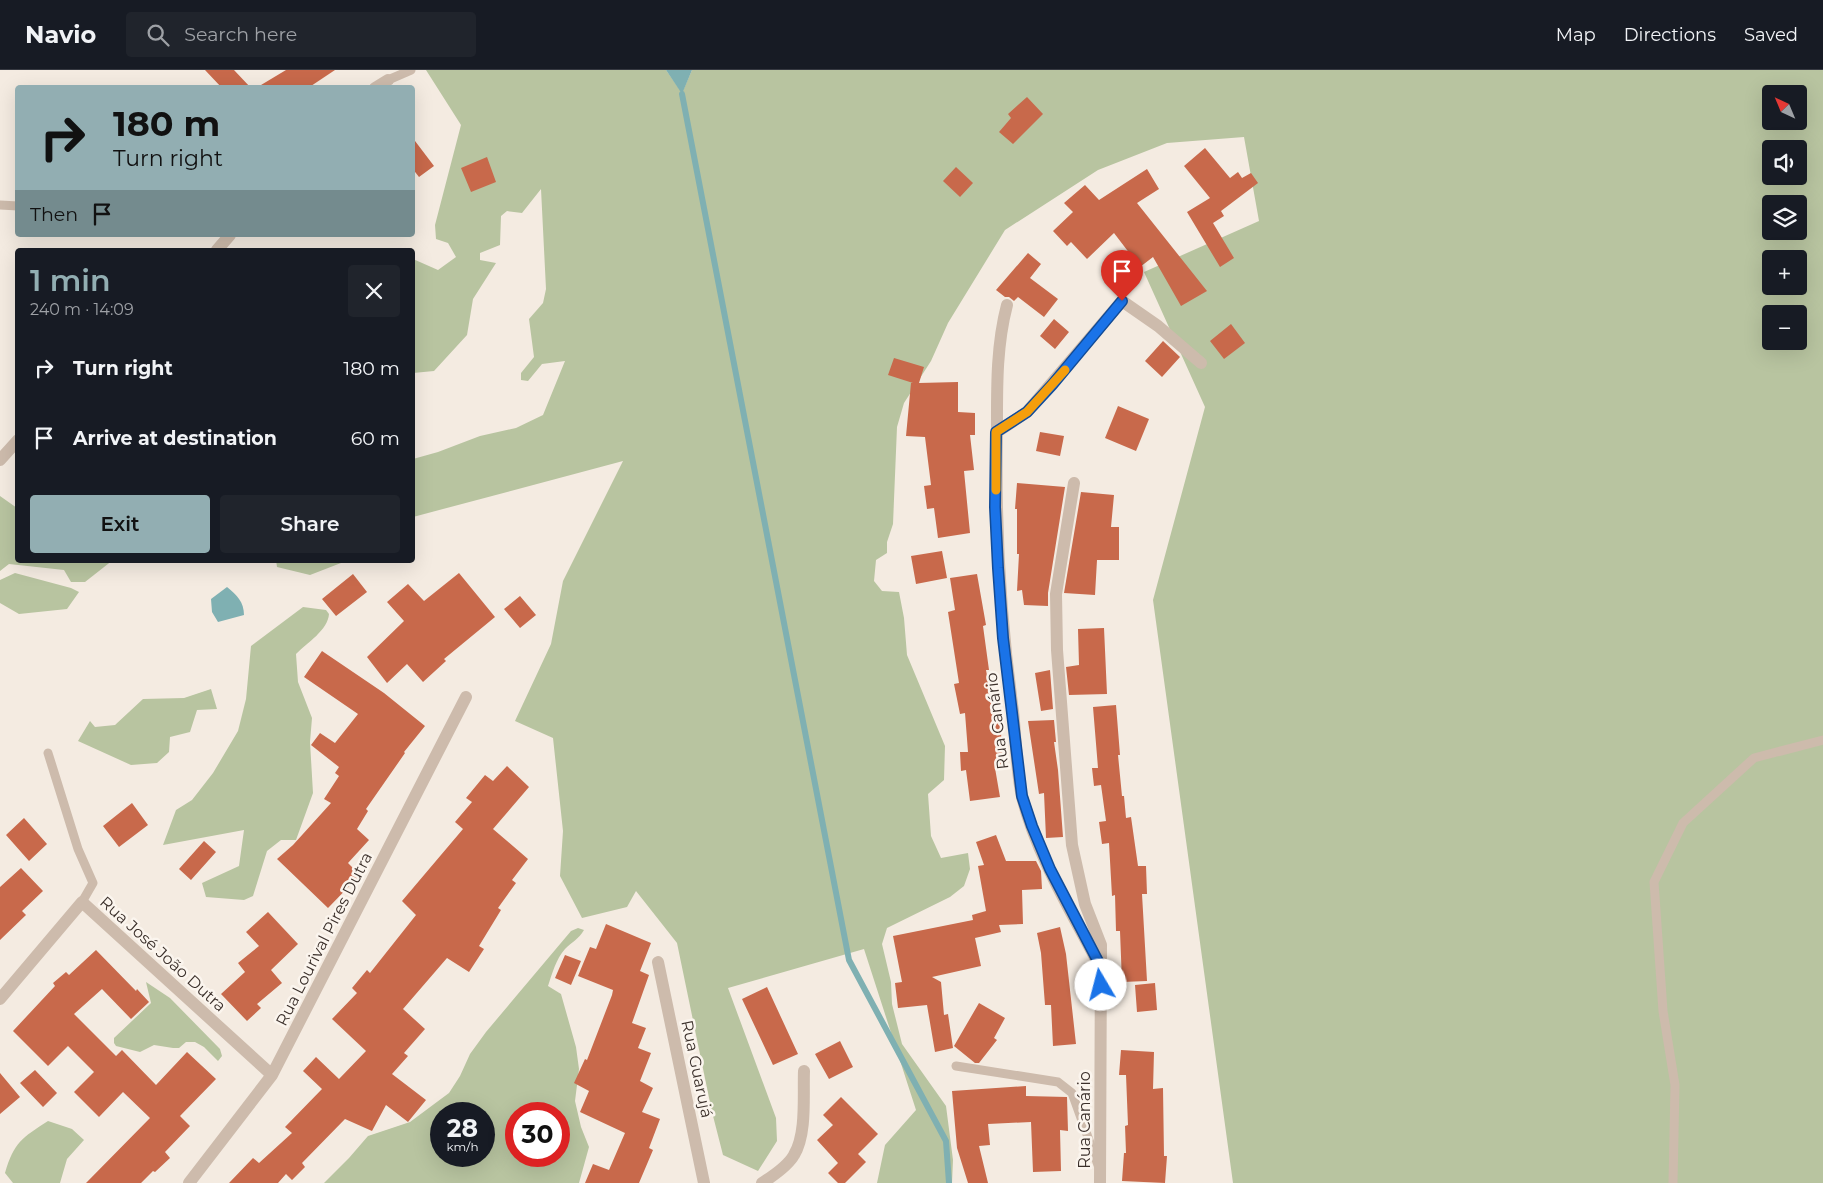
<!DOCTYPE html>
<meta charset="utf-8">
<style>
:root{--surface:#171b24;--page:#20242c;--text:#f1f3f6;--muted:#9ea1a6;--line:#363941;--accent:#92aeb2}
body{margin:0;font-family:Montserrat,sans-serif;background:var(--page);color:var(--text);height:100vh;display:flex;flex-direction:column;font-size:19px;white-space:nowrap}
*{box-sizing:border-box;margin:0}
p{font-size:16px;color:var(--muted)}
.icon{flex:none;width:28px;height:28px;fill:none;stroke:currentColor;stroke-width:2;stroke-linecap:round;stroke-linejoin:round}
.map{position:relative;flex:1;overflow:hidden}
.sheet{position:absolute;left:15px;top:178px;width:400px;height:315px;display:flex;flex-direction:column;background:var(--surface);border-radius:5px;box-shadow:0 5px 20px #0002}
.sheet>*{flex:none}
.banner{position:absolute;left:15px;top:15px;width:400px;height:152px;border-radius:5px;box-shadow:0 5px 20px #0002;background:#92aeb2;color:#111;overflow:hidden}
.needle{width:32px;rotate:316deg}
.tools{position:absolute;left:1762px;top:15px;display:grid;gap:10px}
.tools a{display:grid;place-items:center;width:45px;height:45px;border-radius:5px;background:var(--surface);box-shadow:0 5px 20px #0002;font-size:25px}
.speed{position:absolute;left:430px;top:1032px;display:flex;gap:10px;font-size:25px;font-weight:700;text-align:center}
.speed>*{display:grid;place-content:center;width:65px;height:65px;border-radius:50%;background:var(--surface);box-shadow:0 5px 20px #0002;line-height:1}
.speed small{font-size:12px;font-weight:400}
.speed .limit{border:8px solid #d22;background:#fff;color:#111}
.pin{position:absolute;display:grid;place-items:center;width:42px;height:42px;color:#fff;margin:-51px -21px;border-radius:50% 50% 50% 0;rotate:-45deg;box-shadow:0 0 5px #0007}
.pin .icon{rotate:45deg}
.me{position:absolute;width:55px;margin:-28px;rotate:352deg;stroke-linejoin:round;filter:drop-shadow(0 0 4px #0008)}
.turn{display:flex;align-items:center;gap:18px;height:105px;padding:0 15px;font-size:22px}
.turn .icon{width:65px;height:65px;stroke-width:2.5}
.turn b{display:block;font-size:35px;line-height:42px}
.then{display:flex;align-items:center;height:48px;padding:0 15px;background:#0003;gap:10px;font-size:19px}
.round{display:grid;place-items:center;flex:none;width:52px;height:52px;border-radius:5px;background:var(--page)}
.overview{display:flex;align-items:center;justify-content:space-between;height:85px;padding:0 15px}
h1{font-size:30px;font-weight:600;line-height:38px;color:var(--accent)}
.button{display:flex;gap:10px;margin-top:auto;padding:10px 15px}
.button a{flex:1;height:58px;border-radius:5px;background:var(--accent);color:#111;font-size:20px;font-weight:600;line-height:58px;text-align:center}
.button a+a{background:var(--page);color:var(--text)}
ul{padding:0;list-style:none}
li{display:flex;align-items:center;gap:15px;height:70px;padding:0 15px}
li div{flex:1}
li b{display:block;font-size:19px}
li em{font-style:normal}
header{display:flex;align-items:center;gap:30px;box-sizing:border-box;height:70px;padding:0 25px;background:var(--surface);border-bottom:1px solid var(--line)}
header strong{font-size:24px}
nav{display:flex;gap:28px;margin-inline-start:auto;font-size:18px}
.search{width:350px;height:45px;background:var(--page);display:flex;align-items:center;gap:12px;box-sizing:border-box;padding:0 18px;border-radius:5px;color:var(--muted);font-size:19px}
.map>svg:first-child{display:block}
.green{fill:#b8c4a0;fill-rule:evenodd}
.water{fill:#7fb0b2}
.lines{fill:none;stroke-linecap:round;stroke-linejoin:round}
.stream{stroke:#7fb0b2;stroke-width:6}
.building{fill:#c8694b}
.service{stroke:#cdbbac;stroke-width:9}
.minor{stroke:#cdbbac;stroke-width:12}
.route-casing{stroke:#114b97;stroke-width:12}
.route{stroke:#1a73e8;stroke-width:9}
.slow{stroke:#f59e0b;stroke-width:9}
.labels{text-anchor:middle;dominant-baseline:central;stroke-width:5;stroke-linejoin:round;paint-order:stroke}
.street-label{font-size:16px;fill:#3b302b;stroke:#fbf5ee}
</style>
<header>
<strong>Navio</strong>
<div class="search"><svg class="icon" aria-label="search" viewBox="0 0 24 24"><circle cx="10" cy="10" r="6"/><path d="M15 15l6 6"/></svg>Search here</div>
<nav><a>Map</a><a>Directions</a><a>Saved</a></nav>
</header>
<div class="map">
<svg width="1823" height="1113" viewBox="0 0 1823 1113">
<rect width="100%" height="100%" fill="#f4ebe1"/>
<path class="green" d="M426,0H666L682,23L692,0H1823V1113H1233L1153,530L1205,337L1144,202L1259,151L1244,67L1167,73L1098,100L1005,160L948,253L931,291L904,333L897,357L893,454L887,472V483L876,490L874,511L882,521L899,522L904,548L907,585L945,676L944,710L928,724L931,766L941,788L968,783L970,799L964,816L950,827L887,858L882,874L891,912L892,934L902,974L946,1036L953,1090L952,1113H877L885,1075L916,1040L864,879L728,918L776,1048L777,1071L758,1101L723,1085L712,1042L677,873L636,821L627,837L582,848L560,806L563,761L553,668L515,651L551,574L563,511L623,391L413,447V389L438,382L480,366L516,358L543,345L565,291L542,294L528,311L521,310V303L534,287L529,249L543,233L546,219L541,119L522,143L507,141L501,146L500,175L480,183V190L496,193L473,229L467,265L434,301L413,303V189L438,200L456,187L448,173L436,169L435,155L461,55ZM1771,24H1799V51H1771ZM1771,79H1799V106H1771ZM1771,134H1799V161H1771ZM1771,189H1799V216H1771ZM1771,244H1799V271H1771Z
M0,426L17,438L18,490H113L85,512H71L64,500L9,494L0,501Z
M276,490H343L341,493L310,505L277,497Z
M15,503L71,518L79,522L67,539L19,544L0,533V510Z
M303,537L326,540L329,544C328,560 307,573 296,584L298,612L312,648L310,672L313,723L296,770H281L267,781L253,826L244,830L206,827L202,813L239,796L244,760L163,775L176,740L192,730L213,703L238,661L246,629L251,576Z
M211,619L217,639L197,640L190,662L170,667L169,682L157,693L131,695L78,671L90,651L95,657L115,655L143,629L184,628Z
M578,858L584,860C579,869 572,872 565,879C556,889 552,904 548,916L561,924L576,977L579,999L575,1031L581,1057L589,1077L579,1113H324L349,1088L368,1066L410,1052L449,1023L460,1006L470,984L486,962L571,861ZM441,1044H484V1086H441ZM516,1044H559V1086H516Z
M146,912L170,928L220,979L222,986L218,991L204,977L195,972H186L179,978H173L154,975L140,982L116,976L114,973V968L151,933Z
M48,1051L72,1059L84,1070L67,1089L60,1113H13L5,1103C14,1072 22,1068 48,1051Z"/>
<path class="water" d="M666,0H692L682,24Z
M227,517C237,525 244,532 244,545L218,552L212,542L211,529Z"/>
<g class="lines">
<path class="stream" d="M682,24L849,890L946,1071L949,1113"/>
</g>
<path class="building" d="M205,0H234L251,18H222Z
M286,0H335L308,18H256Z
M1027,27L1043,44L1013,74L999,62L1011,48L1008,44Z
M412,67L434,96L419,107L412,98Z
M1205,78L1230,108L1238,102L1242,108L1251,103L1258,113L1221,141L1224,146L1213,153L1234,188L1220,197L1187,142L1210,128L1184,96Z
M487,87L496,112L471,122L461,98Z
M956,97L973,113L960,127L943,111Z
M1147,99L1159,119L1137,133L1207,221L1181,236L1153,187L1140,197L1114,163L1087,189L1071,172L1067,176L1053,161L1073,142L1064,133L1085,115L1099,130Z
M1028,183L1041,194L1030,208L1058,229L1044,247L1018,227L1014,231L1009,227H1005L996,220Z
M1054,249L1069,262L1055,279L1040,266Z
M1231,254L1245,273L1224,289L1210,271Z
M1163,271L1180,287L1162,307L1145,291Z
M894,288L924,297L919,313L958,312V342L975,343V365H970L974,400L964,401L970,463L938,468L934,438L927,439L924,416L931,415L925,367L906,366L911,313H913L888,305Z
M1118,336L1149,349L1136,381L1105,368Z
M1040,362L1064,366L1060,386L1036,381Z
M1017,413L1065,417L1048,523V536L1024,535L1022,520L1017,521L1019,484H1017V439H1015Z
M1081,422L1114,425L1111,457H1119V490H1097L1095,525L1064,523Z
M942,481L947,508L916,514L911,486Z
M459,503L495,547L444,589L446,591L423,612L407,594L387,613L367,587L404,551L387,532L408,514L424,531Z
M353,504L367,522L336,546L322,529Z
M977,504L986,555L983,556L989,600H986L994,645L1000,644L1003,698H995L1000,727L970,731L966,700L961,701L960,682H968L965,643L960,644L954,614L959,613L948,542L955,540L950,508Z
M520,526L536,545L520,558L504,539Z
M1104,558L1107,624L1069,625L1066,597L1079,595L1078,559Z
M322,581L384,623L425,656L404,682L405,683L366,739L368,741L357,759L369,770L348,793L360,805L328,838L277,789L293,775L331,733L324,729L339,706L335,703L339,697L311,675L320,663L335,673L358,644L304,607Z
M1050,600L1053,639L1041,641L1035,603Z
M1116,635L1120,685H1118L1122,726H1124L1126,748L1131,747L1138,796H1146L1147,824H1142L1147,911L1122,912L1120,861H1116L1115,825L1112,826L1109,773L1102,774L1099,752L1106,751L1101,715L1094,716L1092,698H1098L1093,637Z
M1054,650L1056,672H1054L1058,700L1063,767L1046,768L1044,723L1039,724L1028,651Z
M507,696L529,717L493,759L528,789L512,810L516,813L498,838L501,840L479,876L484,879L469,902L447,888L403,939L425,959L404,983L408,986L392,1004L426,1030L408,1052L386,1035L372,1061L345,1049L302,1093L305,1097L292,1110L286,1104L278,1113H229L253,1088L259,1093L292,1063L285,1057L322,1019L303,1001L316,987L339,1009L366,981L332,949L357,923L352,918L367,900L370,903L416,845L402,831L463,759L455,752L472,732L466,728L485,705L493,711Z
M132,733L148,755L119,777L103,756Z
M24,748L47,774L29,791L6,765Z
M996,765L1006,791H1036L1041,801L1042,819L1022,820L1023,854L999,855L1001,862L975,868L981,896L932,907L941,912L944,945L948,944L953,978L935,982L927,935L898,938L895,913L902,912L893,866L973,850L972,845L986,841L978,796L984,795L976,772Z
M204,771L216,782L191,810L179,799Z
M21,798L43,821L22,841L26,845L0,870V817Z
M268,842L298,874L271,900L282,913L257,934L261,938L247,951L221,924L245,902L238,893L259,876L246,862Z
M606,854L651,873L640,901L649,905L632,953L646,958L638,978L651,983L640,1011L653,1018L642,1042L660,1049L649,1078L653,1080L639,1113H585L593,1094L609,1100L625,1063L580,1042L589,1021L574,1013L585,989L587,990L612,925L613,920L578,906L590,877L596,879Z
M1060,857L1066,884L1076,974L1053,976L1051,935H1045L1041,883L1037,863Z
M96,880L136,921L137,919L149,932L131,949L102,919L74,944L116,986L122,980L156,1015L187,982L216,1009L180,1046L190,1056L165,1082L170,1088L155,1102L153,1101L141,1113H86L150,1048L123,1022L99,1047L74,1022L94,1002L68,976L48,996L13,961L55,916L53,913L66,902L69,905Z
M565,885L581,891L571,915L555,908Z
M1155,913L1157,940L1137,942L1135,915Z
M767,917L798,984L773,995L742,929Z
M979,933L1005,948L994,968L997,970L979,993H975L954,976Z
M840,971L853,997L829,1009L815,984Z
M1121,980L1154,982L1153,1019L1163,1018L1164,1086H1167L1165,1113L1122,1111L1124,1083H1126L1125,1056L1128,1055L1126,1005H1119Z
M35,1000L57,1023L43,1037L20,1013Z
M0,1003L20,1027L0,1044Z
M1026,1016V1026L1067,1027L1068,1061L1060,1060L1061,1101L1033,1102L1031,1052L988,1054L990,1075L979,1076L988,1113H968L957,1078L952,1021Z
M841,1027L878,1064L858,1084L866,1092L845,1113H838L828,1103L838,1093L817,1070L833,1055L823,1045Z"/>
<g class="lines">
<path class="service" d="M388,10L411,0
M0,135L18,136
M48,683L78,779L93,813L82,832
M956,996L1058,1012L1072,1023L1098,1095
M1673,1113L1675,1015L1663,941L1654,812L1683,753L1754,688L1823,670"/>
<path class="minor" d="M375,18L388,10
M217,180L230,165
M1007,235C996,277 997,320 997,363C995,457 1000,547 1013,641C1016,668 1016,700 1022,727C1037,786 1071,841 1099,895
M997,362L1027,342L1122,231L1158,256L1201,293
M0,390L18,370
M1074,413L1056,524L1057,580L1072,775L1085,834L1101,875L1100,1113
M658,892L704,1113
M0,929L82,832L272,1005
M189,1113L272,1005L466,627
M762,1113C773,1106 788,1096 794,1085C807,1064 803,1025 804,1001"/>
</g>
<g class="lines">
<g class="route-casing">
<path id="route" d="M1101,915V897L1050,799L1032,756L1022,726L1003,568L998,498L995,437L996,362L1027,342L1052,315L1122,231"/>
</g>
<use href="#route" class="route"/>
<path class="slow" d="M996,420V362L1027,342L1065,300"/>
</g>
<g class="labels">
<g class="street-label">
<text transform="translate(997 651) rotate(-97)">Rua Canário</text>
<text transform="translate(324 869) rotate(-63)">Rua Lourival Pires Dutra</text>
<text transform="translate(163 884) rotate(42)">Rua José João Dutra</text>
<text transform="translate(697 999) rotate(78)">Rua Guarujá</text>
<text transform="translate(1084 1050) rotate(-90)">Rua Canário</text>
</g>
</g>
</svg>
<div class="tools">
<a><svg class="needle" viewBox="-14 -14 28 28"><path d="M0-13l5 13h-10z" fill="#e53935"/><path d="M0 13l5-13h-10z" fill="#9ea1a6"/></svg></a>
<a><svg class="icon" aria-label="sound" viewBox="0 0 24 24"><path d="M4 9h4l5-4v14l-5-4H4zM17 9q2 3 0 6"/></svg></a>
<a><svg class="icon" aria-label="layers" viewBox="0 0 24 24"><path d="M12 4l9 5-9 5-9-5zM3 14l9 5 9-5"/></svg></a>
<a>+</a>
<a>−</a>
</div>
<div class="speed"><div>28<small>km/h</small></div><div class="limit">30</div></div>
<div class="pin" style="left:1122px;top:231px;background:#d93025"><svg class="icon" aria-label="arrive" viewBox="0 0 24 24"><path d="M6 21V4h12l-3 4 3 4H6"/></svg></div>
<svg class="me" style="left:1101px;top:915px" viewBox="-20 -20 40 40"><circle r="19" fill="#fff"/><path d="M0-13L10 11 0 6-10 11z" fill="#1a73e8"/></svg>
<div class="banner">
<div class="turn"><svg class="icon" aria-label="right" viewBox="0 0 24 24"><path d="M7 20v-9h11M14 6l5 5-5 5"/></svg><div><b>180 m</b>Turn right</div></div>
<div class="then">Then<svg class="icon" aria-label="arrive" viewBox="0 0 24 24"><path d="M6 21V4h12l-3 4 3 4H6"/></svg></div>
</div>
<section class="sheet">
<div class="overview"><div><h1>1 min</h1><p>240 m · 14:09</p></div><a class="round"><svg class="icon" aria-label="close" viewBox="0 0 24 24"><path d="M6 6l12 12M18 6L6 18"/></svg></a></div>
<ul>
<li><svg class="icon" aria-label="right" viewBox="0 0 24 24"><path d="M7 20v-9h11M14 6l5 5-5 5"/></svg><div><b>Turn right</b></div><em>180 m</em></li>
<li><svg class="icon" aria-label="arrive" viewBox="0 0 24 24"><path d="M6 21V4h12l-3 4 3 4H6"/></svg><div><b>Arrive at destination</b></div><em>60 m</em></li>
</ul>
<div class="button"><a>Exit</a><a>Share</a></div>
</section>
</div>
